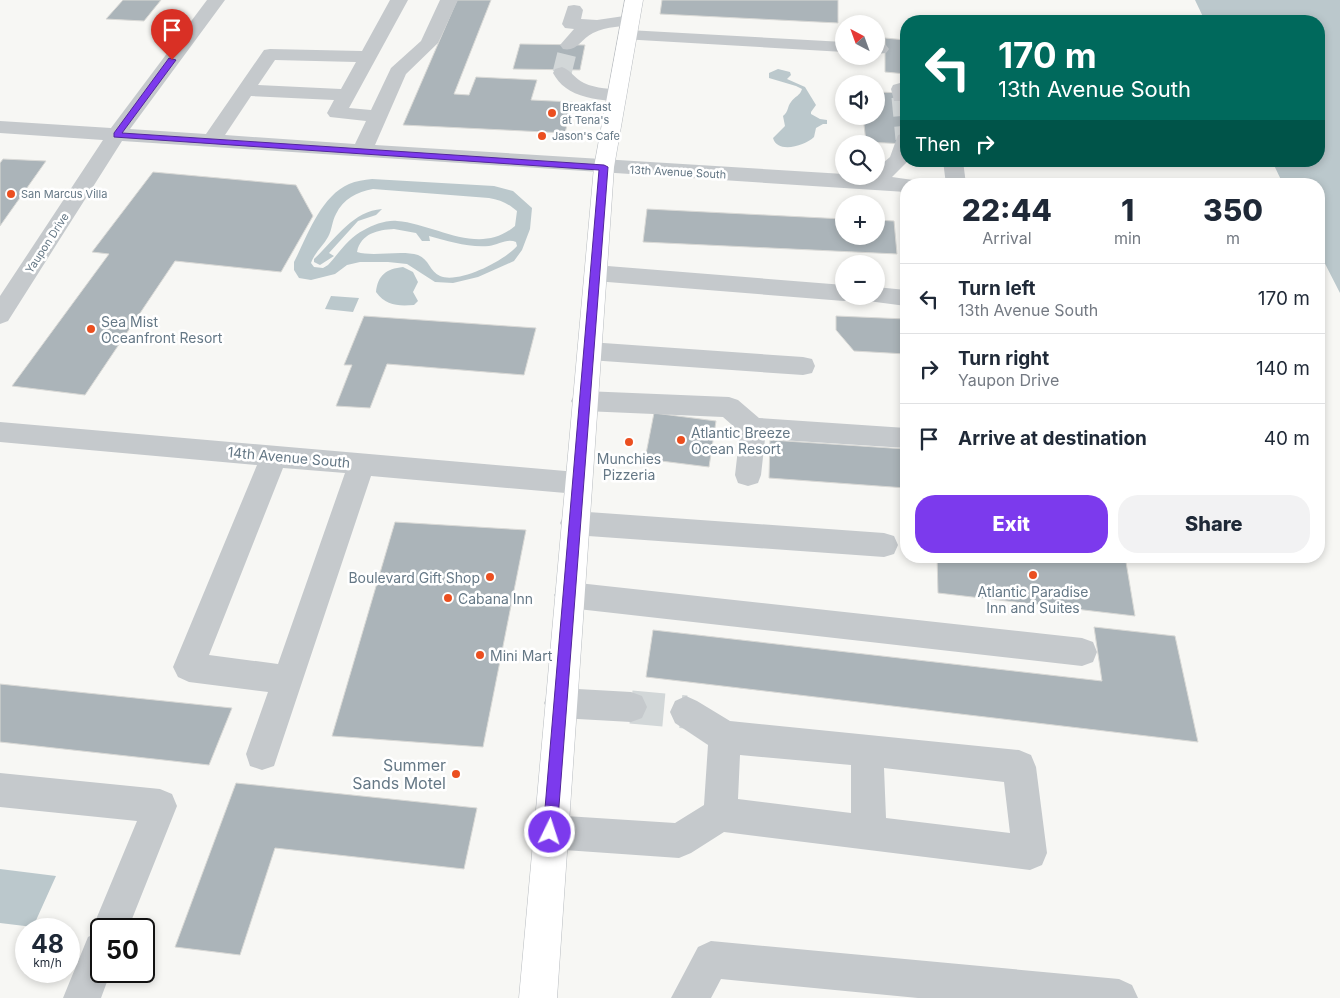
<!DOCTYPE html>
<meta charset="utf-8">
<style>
:root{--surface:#fff;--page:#f2f2f3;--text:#1f2937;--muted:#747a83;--line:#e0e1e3;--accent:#7c3aed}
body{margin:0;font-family:Inter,sans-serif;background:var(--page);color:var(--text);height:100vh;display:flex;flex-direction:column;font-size:19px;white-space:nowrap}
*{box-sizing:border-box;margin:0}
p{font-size:16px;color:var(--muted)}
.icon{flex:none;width:28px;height:28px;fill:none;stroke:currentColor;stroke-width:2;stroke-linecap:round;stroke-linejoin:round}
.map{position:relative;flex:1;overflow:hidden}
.sheet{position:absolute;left:900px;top:178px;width:425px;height:385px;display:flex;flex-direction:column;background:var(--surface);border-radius:20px;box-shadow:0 2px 8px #0003}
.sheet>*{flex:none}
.banner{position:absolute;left:900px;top:15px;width:425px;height:152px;border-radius:20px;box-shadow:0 2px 8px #0003;background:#00695c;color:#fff;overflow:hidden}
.needle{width:32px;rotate:319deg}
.buttons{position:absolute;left:835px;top:15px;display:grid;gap:10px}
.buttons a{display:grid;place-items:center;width:50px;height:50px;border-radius:50%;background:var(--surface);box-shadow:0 2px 8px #0003;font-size:25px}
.speed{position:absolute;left:15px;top:918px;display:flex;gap:10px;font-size:25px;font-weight:700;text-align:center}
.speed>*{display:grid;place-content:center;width:65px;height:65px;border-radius:50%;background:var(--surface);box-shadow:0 2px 8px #0003;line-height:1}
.speed small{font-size:12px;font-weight:400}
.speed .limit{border:2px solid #111;border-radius:8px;background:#fff;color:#111}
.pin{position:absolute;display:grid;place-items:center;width:42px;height:42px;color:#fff;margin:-51px -21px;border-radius:50% 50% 50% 0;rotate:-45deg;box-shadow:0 0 5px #0007}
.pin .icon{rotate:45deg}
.me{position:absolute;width:55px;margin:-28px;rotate:4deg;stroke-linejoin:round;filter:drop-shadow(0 0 4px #0008)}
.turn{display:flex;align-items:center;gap:18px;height:105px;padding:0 15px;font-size:22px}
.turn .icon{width:65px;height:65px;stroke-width:2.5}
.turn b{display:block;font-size:35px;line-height:42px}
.then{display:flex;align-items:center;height:48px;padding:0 15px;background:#0003;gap:10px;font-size:19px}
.eta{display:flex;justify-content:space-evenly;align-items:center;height:85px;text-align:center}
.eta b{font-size:30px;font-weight:800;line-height:35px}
.primary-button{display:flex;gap:10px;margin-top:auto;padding:10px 15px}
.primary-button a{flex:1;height:58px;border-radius:20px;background:var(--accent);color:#fff;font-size:20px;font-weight:800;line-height:58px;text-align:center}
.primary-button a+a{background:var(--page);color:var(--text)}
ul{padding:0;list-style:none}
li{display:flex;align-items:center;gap:15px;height:70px;padding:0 15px;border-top:1px solid var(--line)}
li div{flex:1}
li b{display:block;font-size:19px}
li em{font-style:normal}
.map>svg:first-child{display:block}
.water{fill:#bbc8cc;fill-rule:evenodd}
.building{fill:#abb4b9;stroke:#d9d9d6}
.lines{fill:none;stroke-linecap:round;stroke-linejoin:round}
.minor-tunnel-far1{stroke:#d2d7d8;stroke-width:19;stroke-dasharray:19 10;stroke-linecap:butt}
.minor-tunnel{stroke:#d2d7d8;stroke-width:33;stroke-dasharray:33 17;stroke-linecap:butt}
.major-casing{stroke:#b8bcc0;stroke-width:1}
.minor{fill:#c5c9cc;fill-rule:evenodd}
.major{fill:#fff;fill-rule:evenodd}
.route{fill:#7c3aed;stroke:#51269a}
.poi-dot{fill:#eb4f20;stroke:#fff;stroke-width:2}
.labels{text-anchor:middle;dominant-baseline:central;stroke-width:5;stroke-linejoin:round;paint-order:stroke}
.far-poi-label{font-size:11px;fill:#657886;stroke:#fff;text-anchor:start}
.far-street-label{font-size:11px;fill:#657886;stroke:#fff}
.poi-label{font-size:14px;fill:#657886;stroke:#fff;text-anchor:start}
.street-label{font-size:14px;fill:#657886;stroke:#fff}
.near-poi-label{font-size:16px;fill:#657886;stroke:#fff;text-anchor:end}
</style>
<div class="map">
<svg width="1340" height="998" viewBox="0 0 1340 998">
<rect width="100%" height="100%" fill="#f7f7f4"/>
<path class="water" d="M1195,0H1340V293L1319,252V184H1283L1272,161H1319V21H1205Z
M778,69L790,72L791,75L787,79L805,87L816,105L811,112V114L820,119L827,120V124H823L816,128L814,137C805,146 777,154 773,138L785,126L783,116C789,111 787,107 791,102C795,96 800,96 802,89L796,86L769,78V73Z
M372,179L494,186L513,191L532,208L530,229L522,250L514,261L478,277L453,283L435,282L407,264L388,262H360L347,265L335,274L311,280L299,278L294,270V262C308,235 320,197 349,184C356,181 364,180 372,179ZM373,189L489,198C500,200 508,203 517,211L515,226C479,257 436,224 397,221C386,220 373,225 364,230C349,237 339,253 328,265L323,268L314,267L311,263C315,252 323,246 328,237C332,230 332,221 336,214C343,199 357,192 373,189ZM394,229L416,233L422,241H430L429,236C448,241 469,248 489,246C498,245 507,238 516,242L517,246C504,261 459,284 440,276C430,272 429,259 418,255C401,250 373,257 357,252C361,233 378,230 394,229Z
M382,209L376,215L358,221L329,253L334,256L320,265L314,262V259C334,241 352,211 382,209Z
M403,267L413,272L418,282L413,292L418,301L414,305C398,306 386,306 376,292C378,275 386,269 403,267Z
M331,296L359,298L353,312L325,309Z
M0,869L56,876L33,927L0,923Z"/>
<path class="building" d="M123,0H161L144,21L106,19Z
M457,0H491L454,94L469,95L476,77L537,80L531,100L573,102L565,133L403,125Z
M662,0H838V23L660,14Z
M885,38L906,40V74L885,72Z
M520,44L585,45L580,70L513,69Z
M876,92L906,93V144L866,142L863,116H876Z
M3,159L46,161L0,226V163Z
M153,172L296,185L313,216L281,272L175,261L85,395L12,386L109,254L92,252Z
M647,209L844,219V236H876V220L894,221L897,254L643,242Z
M364,316L536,328L524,375L387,364L370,408L336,406L352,365H344Z
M836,316L906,319V354L854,351L836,330Z
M654,413L716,421L709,467L645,459Z
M770,440L906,449V488L769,478Z
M395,522L526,530L483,747L332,736Z
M937,556H1125L1135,616L938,593Z
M1094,627L1175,636L1198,742L646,677L653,630L1102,681Z
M0,684L232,708L209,765L0,742Z
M236,783L477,808L464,869L275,848L240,955L175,947Z"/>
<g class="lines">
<path class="minor-tunnel-far1" d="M562,73L569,45
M901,97L905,139"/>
<path class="minor-tunnel" d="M631,707L686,712"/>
<g class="major-casing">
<path id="major" d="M625,0H643L614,167L557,998H519L594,167Z"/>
</g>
<path class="minor" d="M207,0H225L130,129L206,134L264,50L270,49L362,51L390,0H408L349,108L371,110L391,68L421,41L440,0H458L438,43L406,74L375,145L844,174V176H876V169L890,157L898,135L905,133L906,161H908L892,177L913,180L916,184H906V192L122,141L8,321L0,324V296L103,140L0,133V121L111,128ZM275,60L356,62L341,89L258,85ZM251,96L334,100L327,113L330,117L366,121L355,144L225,135Z
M574,5L580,6L583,10L581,19L597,20L631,15L637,16L640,20L637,24C623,27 607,26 593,33C581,39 577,52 563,49L560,45L574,29L565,28L562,24L568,6Z
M628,30L844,42V52L622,39L619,35L622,31Z
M876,44L886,45L889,49L886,53L876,54Z
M562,67C571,70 575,79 584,83C596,89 611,88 624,91L627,95L624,99C608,103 579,98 566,88C560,84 556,78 553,73L555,69Z
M900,83H906V101H894L891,89L893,85Z
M943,161H963L966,184H946Z
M595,265L844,285V296H854L852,299L844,301L595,281L587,279L584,273L587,267Z
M876,287L906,290V306L868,301L865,296H876Z
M589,342L803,357L812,359L815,366L812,373L803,375L589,360L580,357L577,351L580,345Z
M584,391L729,397L738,400L759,418L906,428V448L765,439L761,475L758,483L748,486L738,483L735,475L740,432L723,417L584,411L575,408L571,401L575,394Z
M0,422L577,472L587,475L591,483L587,491L577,494L371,476L278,754L274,766L262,770L250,766L246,754L268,692L189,682L178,677L173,667L257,465L0,442ZM283,468L345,473L278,664L209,655Z
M574,511L884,533L894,536L898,545L894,554L884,557L574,535L564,531L560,523L564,515Z
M569,582L1082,638L1093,642L1097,652L1093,662L1082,666L569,608L559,604L554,595L559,586Z
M560,688L631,692L642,696L647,707L642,718L631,722L560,718L549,714L544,703L549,692Z
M686,696L697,701L730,721L1019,750L1031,755L1036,767L1047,853L1042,865L1030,870L724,832L691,853L679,858L550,849L538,844L533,832L538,820L550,815L675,823L704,805L708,745L675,723L670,712L675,701ZM740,755L851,765V813L738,799ZM884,768L1004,782L1010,833L886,818Z
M0,773L160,789L172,794L177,806L128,929H101V971H111L101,998H63L88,937L94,934L92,929L137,821L0,807Z
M711,941L1119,979L1132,985L1138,998H918L721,979L711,998H671L698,947Z"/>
<use href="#major" class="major"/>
</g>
<path class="route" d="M169,58L176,60L122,133L604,165L608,167L557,832L555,837L550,840L545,837L543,832L599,170L114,137V133Z"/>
<g class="poi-dot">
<circle cx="552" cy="113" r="5"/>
<circle cx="542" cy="136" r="5"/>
<circle cx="11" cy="194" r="5"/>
<circle cx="91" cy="329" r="5"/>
<circle cx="681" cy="440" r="5"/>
<circle cx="629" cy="442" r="5"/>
<circle cx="1033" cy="575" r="5"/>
<circle cx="490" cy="577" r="5"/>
<circle cx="448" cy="598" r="5"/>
<circle cx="480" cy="655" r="5"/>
<circle cx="456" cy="774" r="5"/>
</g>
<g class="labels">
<g class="far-poi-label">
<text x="562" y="107">Breakfast<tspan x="562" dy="13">at Tena's</tspan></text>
<text x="552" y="136">Jason's Cafe</text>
<text x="21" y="194">San Marcus Villa</text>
</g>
<g class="far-street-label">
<text transform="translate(678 172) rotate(3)">13th Avenue South</text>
<text transform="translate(47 243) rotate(-57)">Yaupon Drive</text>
</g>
<g class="poi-label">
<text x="101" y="321">Sea Mist<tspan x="101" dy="16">Oceanfront Resort</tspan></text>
<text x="691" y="432">Atlantic Breeze<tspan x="691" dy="16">Ocean Resort</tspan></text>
<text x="629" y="458" text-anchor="middle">Munchies<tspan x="629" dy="16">Pizzeria</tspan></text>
<text x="480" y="577" text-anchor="end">Boulevard Gift Shop</text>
<text x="1033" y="591" text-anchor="middle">Atlantic Paradise<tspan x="1033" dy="16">Inn and Suites</tspan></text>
<text x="458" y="598">Cabana Inn</text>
<text x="490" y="655">Mini Mart</text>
</g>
<g class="street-label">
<text transform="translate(289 457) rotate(5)">14th Avenue South</text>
</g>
<g class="near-poi-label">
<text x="446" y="765">Summer<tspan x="446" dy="18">Sands Motel</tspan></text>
</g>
</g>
</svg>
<div class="buttons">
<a><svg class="needle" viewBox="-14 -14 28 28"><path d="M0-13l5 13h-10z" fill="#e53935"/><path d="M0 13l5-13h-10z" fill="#747a83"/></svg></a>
<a><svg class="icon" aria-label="sound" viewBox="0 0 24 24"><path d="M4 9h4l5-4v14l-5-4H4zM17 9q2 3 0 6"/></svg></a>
<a><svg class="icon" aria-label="search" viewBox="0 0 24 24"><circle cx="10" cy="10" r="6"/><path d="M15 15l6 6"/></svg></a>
<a>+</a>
<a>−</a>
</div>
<div class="speed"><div>48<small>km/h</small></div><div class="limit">50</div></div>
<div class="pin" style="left:172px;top:60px;background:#d93025"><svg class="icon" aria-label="arrive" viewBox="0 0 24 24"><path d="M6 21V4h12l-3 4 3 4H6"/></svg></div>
<svg class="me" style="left:550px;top:832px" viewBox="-20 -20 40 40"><circle r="17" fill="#7c3aed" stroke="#fff" stroke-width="3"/><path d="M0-11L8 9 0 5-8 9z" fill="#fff"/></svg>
<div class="banner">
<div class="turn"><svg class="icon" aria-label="left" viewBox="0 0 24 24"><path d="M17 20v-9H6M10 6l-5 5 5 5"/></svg><div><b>170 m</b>13th Avenue South</div></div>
<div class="then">Then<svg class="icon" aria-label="right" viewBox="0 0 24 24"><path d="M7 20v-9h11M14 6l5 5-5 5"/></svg></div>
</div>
<section class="sheet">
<div class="eta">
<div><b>22:44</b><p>Arrival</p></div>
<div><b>1</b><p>min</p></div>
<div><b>350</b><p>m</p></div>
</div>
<ul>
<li><svg class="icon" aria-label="left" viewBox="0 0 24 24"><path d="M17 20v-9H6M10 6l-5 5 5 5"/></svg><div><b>Turn left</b><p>13th Avenue South</p></div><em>170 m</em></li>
<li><svg class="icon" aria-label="right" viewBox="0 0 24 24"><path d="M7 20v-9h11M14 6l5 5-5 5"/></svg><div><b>Turn right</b><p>Yaupon Drive</p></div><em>140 m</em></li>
<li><svg class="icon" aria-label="arrive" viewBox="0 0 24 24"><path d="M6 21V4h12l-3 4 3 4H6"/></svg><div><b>Arrive at destination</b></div><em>40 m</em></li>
</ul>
<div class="primary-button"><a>Exit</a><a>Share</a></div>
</section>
</div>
